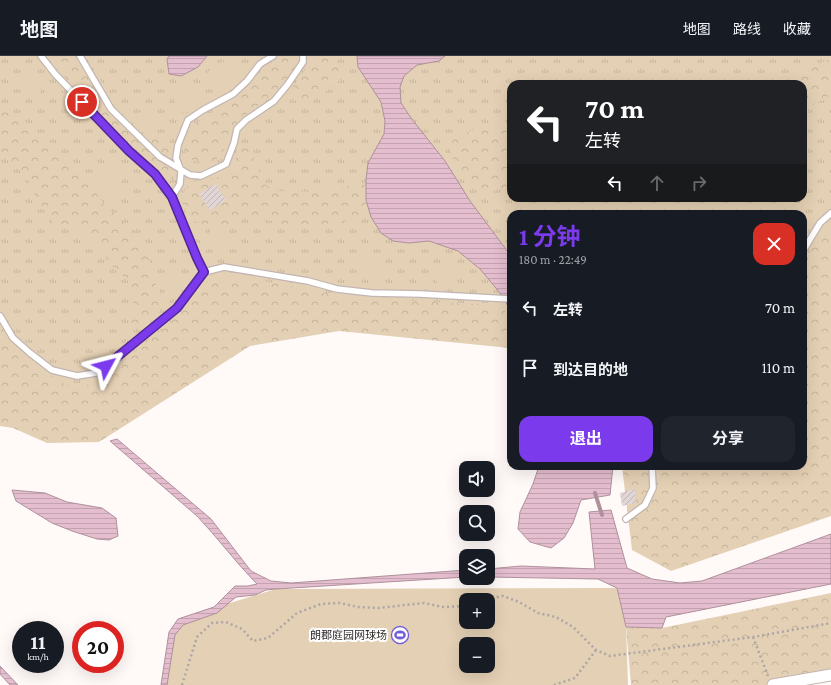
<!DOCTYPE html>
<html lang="zh">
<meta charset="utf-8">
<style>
:root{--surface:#171b24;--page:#20242c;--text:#f1f3f6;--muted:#9ea1a6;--line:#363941;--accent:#7c3aed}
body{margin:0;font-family:"Crimson Pro","Noto Sans SC",serif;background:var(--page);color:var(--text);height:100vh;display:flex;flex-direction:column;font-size:15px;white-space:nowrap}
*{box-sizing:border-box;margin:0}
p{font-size:13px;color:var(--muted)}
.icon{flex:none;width:22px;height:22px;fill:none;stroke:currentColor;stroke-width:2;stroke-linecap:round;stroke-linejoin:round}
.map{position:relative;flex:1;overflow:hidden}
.panel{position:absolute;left:507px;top:154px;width:300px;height:260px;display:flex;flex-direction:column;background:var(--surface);border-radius:12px;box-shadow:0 4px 16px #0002}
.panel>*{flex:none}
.top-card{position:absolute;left:507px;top:24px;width:300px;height:122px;border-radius:12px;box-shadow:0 4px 16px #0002;background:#202124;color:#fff;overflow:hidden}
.tools{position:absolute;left:459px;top:405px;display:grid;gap:8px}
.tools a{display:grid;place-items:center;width:36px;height:36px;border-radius:8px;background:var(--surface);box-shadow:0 4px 16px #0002;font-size:20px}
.speed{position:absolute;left:12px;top:565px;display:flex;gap:8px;font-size:20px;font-weight:700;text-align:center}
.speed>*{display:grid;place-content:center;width:52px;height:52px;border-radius:50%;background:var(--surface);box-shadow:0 4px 16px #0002;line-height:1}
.speed small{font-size:10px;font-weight:400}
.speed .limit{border:6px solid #d22;background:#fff;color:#111}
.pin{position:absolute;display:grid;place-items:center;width:34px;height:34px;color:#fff;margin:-17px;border:2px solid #fff;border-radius:50%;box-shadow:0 1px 4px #0007}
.me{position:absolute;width:44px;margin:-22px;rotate:52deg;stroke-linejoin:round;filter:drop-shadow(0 0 3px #0008)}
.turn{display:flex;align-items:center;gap:14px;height:84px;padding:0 12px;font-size:18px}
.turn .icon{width:52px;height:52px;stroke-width:2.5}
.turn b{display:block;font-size:28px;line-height:34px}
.lanes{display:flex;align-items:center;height:38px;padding:0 12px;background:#0003;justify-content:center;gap:20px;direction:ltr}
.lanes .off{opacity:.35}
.round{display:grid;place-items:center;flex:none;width:42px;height:42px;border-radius:12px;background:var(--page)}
.overview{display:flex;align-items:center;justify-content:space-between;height:68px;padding:0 12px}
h1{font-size:24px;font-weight:700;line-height:30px;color:var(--accent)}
.cta{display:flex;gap:8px;margin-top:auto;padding:8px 12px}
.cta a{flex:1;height:46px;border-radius:12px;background:var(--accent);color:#fff;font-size:16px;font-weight:700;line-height:46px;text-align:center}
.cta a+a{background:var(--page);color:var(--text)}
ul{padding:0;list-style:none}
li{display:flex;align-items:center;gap:12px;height:60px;padding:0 12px}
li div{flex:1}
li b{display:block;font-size:15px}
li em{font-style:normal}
header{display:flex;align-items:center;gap:24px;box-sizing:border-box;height:56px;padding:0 20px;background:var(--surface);border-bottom:1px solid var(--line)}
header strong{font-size:19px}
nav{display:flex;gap:22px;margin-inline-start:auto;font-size:14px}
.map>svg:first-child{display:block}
.grass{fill:url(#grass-tufts);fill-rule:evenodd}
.forest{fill:url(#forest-crowns)}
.park{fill:#e4d0b4;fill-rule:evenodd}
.water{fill:url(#water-rules);stroke:#ae919c}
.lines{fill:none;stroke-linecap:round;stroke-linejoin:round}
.stream{stroke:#ae919c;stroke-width:4}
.building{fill:url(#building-hatch)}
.lane-casing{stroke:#c2b6b3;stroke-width:8}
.street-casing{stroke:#c2b6b3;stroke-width:13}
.path{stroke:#aca7a6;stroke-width:2.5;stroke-dasharray:2 3;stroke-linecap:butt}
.lane{stroke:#fff;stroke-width:5.5}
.street{stroke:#fff;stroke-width:11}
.route-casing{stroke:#51269a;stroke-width:10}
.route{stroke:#7c3aed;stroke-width:7}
.labels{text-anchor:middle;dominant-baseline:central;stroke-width:4;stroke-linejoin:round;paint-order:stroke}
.poi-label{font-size:11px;fill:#2f2a29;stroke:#fff;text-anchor:end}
</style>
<header>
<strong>地图</strong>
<nav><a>地图</a><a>路线</a><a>收藏</a></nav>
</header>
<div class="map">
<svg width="831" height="629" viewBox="0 0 831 629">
<defs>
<pattern id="grass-tufts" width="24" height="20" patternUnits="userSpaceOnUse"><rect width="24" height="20" fill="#e4d0b4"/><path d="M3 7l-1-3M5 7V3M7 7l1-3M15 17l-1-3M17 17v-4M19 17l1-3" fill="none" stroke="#c4b39b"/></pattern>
<pattern id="forest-crowns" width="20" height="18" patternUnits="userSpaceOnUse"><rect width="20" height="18" fill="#e4d0b4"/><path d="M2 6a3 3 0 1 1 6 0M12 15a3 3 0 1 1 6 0" fill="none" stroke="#c4b39b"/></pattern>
<pattern id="water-rules" width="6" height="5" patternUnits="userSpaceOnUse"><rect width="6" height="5" fill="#e4bdce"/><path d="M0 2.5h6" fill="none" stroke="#c4a3b1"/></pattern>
<pattern id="building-hatch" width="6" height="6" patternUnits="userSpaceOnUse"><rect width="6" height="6" fill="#e2d5d6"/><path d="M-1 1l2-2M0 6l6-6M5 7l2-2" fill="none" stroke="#c2b7b8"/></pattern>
</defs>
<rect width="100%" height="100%" fill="#fff9f8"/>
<path class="grass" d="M0,0H831V239L803,252V158H511V286L340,268L252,284L95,379L0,285ZM511,28H803V142H511Z"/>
<path class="forest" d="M46,0H85L96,16L115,51L146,79L154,81L160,80L170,82L173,122L169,126L69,26Z
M281,0H299L300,5L281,36L269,42L250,55L237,66L220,101L208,107L194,105L186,98L184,89L189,75L196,67L221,53L248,31L257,23L265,11Z
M315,0H330L339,10L342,20C334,36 313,40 296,45L289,40L293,31Z
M831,2V39L811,50L803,52V28H778Z
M0,50L52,88L77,110L106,151L135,177L149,203L156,229L164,245C159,259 150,272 134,272L129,265L133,247L129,226L111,209L95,184L78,174L53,167L34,138L27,121L0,97Z
M511,69V126L505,131L487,137L471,130L453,103L449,91C451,89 452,85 454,83C466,72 496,70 511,69Z
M246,90L256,106L263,127L274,135L314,136L356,129H366V144L368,153L354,163L336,168L311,169L293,172L265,163L247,161L228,168L209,170L193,165L186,157L181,141L187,131L193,126L224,120L236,102L238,93Z
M831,167V460L671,515L632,494L622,410H803V206L807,202L819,180Z
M228,222L249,223L311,233L341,241L493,249L504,253L511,267V292L339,275L250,290L99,386L47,387L13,372L0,370V267L15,290L46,316L66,329L85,330L99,324L169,268L198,234L207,226L216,223Z
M831,537V619L773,629H631L626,571L662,572Z"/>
<path class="park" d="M225,5C227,5 229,5 231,6C242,12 239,31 228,35C225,36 221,35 218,35L208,26V17L212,10Z
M30,22L38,23C42,31 43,37 35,43C27,42 23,39 19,32L23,25Z
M190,27L197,29L202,36L204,43C199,52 194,55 184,57C169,47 173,32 190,27Z
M143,54H152L159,63L155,70L151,75C143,75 139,71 136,64L138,57Z
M106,108C115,111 118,115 122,124L118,135L113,138C99,134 91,126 96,111Z
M212,173L224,174L228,179C223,192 216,200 205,184L208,178Z
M372,202L380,206L382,212L377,224C369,225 364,224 358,219L357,212L360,204Z
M446,208L456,214L458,221L453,232L445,231L437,227L434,218L436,212Z
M167,212L177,213L180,225C176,232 171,231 165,228L163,223V218Z
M617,532L626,571L628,629H161L164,611L178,563L276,533ZM466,544H488V566H466ZM466,588H488V610H466Z"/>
<path class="water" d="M169,0H207L198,11L181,20L169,18L167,3Z
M357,0H445L439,5L417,9L404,20L400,31L401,47L411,62L445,105L470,145L511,200V255L500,237L480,213L458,195L429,185L409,187L393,185L381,177L371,161L366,144V124L368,107L384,78L385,65L381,46L358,11Z
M117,383L211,463L251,515L271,525L291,527L466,514V521L276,533L266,534L255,539L236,541L217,557L183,569L175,579L167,629H161L169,576L178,563L214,551L235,530H248L257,528C236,507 218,482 197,460L110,385Z
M539,410H613L610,439L581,444L573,467L564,482L551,492L530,486L518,473L520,456L533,428Z
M12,434L45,437L67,446L102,452L116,462L118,480L109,484L97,483L72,475L52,467L16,445Z
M611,454L627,512L652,523L680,527L702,525L831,478V528L666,561L662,572L626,571L617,532L598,523L488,521V513L521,510L595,513L589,456Z
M0,610L18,629H10L0,618Z"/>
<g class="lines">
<path class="stream" d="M595,437L602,459"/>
</g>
<path class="building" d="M215,128L226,144L210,154L199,138Z
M635,433V447L622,450L620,437Z"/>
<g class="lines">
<g class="lane-casing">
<path id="lane" d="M41,0L55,18L129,95L155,117L172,141L197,202L204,216
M80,0L111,53L160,101L190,119L201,120L226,108L234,87L237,73L246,64L274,45L288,28L303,6V0
M172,141L180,128L181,115L176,102L178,89L188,64L203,54L233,38L247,25L260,8L273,0
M803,195L820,167L831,157
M0,260L13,282L30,297L52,314L77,320L96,317L177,252L204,216L224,211L308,225L337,233L372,237L420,238L511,243
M626,463L645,449L653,432L652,410"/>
</g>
<g class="street-casing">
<path id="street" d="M773,629L831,619"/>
</g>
<path class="path" d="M482,544L503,540L519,546L538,557L556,561L573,571L596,594L610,600L753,581L831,567
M753,581L768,620
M182,629L197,581L212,567L226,566L242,573L253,585L268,582L297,557L321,548L340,547L358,551L378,552L424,547L443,551L466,550
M554,629L575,622L596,594"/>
<use href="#lane" class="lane"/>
<use href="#street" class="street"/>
</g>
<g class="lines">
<g class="route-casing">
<path id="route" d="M82,46L129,95L155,118L172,141L197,202L204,216L177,252L106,310"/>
</g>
<use href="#route" class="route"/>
</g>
<defs>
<g id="stadium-ring" transform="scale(0.9)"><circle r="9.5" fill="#fff" stroke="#735ed9" stroke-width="1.5"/><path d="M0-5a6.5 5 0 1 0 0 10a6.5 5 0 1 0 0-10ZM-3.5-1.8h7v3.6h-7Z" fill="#735ed9"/></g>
</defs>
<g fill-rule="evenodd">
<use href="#stadium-ring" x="400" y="579"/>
</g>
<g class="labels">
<g class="poi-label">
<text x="387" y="579">朗郡庭园网球场</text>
</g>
</g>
</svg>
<div class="tools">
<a><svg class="icon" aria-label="sound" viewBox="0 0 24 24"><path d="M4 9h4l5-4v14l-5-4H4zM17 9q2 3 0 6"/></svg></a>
<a><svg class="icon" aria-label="search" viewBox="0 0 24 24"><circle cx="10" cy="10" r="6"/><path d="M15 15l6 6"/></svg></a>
<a><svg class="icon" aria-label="layers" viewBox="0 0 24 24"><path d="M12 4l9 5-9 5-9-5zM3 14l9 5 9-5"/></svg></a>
<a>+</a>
<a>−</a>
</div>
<div class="speed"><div>11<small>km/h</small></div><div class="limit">20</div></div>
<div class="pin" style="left:82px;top:46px;background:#d93025"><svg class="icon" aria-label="arrive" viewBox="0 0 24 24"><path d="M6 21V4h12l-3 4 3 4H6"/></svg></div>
<svg class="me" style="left:106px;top:310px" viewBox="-20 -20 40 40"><path d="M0-17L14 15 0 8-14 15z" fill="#7c3aed" stroke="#fff" stroke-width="4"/></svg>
<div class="top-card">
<div class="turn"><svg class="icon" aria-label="left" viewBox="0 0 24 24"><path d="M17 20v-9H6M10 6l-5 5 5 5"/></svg><div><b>70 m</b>左转</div></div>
<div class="lanes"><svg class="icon" aria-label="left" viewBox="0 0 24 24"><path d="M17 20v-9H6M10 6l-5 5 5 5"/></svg><svg class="icon off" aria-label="ahead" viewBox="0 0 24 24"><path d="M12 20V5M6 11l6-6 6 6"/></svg><svg class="icon off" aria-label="right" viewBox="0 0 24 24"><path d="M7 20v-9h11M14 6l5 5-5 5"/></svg></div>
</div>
<section class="panel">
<div class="overview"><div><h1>1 分钟</h1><p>180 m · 22:49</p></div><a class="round" style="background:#d93025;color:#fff"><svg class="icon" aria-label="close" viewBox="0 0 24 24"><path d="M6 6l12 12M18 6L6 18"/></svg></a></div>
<ul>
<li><svg class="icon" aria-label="left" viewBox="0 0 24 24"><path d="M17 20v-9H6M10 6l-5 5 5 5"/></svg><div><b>左转</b></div><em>70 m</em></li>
<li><svg class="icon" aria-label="arrive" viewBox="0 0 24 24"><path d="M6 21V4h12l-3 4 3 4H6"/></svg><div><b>到达目的地</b></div><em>110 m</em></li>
</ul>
<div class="cta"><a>退出</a><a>分享</a></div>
</section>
</div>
